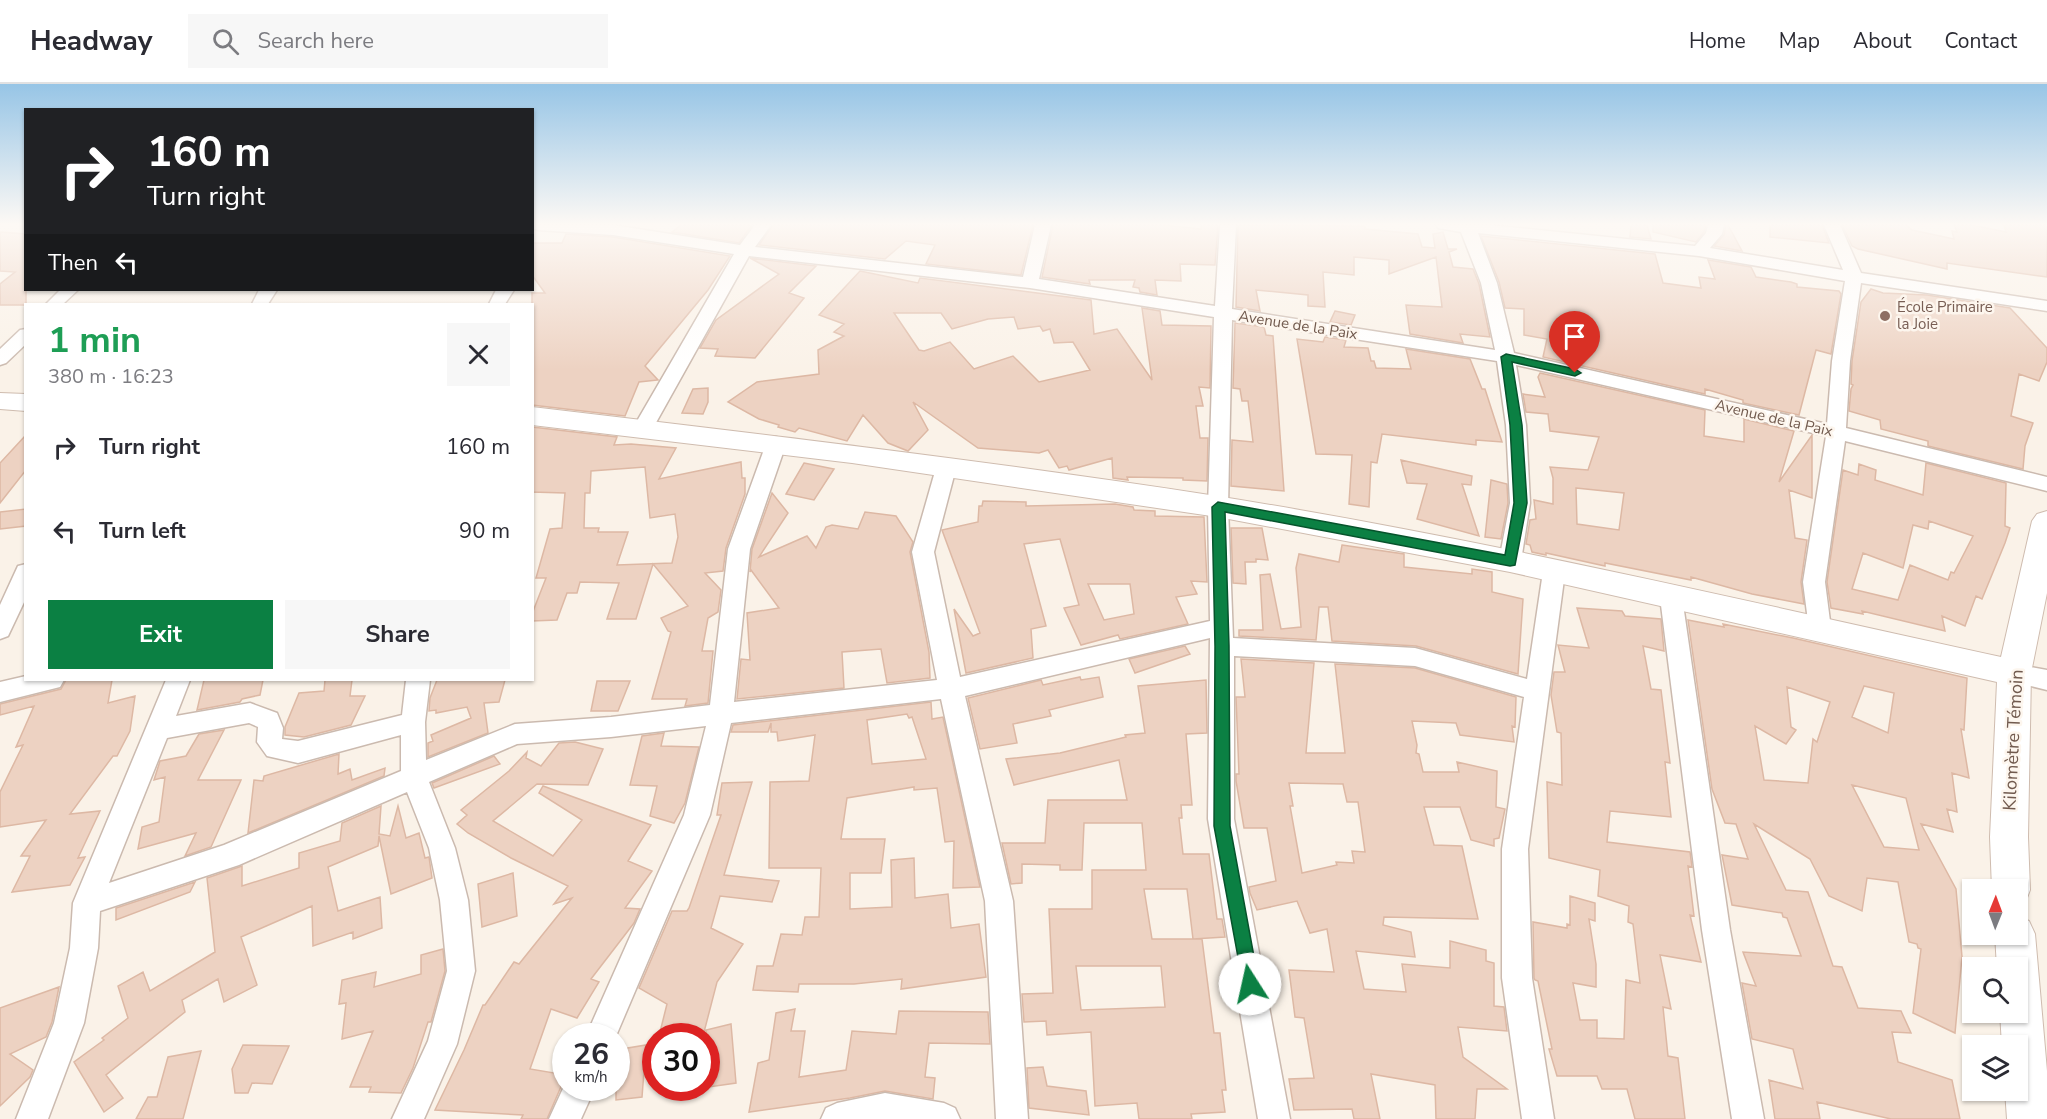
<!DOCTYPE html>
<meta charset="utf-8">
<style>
:root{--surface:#fff;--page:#f7f7f7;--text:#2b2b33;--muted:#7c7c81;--line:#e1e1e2;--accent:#0b8043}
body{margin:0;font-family:"Nunito Sans",sans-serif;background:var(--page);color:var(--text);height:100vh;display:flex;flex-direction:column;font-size:22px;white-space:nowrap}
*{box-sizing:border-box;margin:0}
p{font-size:20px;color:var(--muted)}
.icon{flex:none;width:33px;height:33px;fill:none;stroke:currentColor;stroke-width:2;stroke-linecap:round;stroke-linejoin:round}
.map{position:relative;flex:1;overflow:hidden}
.side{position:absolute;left:24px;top:219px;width:510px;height:378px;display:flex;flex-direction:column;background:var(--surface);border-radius:0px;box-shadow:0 2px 4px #0004}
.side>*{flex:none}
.hud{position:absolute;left:24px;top:24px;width:510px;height:183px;border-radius:0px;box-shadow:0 2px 4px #0004;background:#202124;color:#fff;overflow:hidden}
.needle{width:39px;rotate:1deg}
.fabs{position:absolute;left:1962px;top:795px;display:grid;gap:12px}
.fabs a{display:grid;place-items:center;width:66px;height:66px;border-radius:0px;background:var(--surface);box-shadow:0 2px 4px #0004;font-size:30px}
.speed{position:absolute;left:552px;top:939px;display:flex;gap:12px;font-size:30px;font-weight:700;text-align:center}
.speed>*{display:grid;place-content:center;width:78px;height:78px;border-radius:50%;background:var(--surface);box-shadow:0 2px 4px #0004;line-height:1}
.speed small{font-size:15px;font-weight:400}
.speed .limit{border:9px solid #d22;background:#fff;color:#111}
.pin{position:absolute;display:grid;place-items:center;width:51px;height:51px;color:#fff;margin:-62px -26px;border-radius:50% 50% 50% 0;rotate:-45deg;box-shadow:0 0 6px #0007}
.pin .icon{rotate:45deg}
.me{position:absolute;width:66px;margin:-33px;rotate:350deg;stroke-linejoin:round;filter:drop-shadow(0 0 4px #0008)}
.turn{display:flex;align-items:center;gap:21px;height:126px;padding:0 24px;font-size:27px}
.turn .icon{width:78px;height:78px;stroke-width:2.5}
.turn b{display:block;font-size:42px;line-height:51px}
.then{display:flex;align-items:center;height:57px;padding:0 24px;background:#0003;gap:12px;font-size:22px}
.round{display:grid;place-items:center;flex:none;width:63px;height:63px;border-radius:0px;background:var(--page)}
.summary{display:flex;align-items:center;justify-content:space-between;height:102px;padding:0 24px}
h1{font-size:36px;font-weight:700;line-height:45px;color:#1e9e55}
.cta{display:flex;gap:12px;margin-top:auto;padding:12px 24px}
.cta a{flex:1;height:69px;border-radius:0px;background:var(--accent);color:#fff;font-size:24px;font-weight:700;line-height:69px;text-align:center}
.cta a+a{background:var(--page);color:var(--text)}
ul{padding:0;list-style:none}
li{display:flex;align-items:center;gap:18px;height:84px;padding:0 24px}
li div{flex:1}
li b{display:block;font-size:22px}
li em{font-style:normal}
header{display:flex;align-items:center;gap:36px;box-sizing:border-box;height:84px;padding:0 30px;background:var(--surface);border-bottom:2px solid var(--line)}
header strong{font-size:28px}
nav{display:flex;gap:33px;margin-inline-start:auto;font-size:21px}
.search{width:420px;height:54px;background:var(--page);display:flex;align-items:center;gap:15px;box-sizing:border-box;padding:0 21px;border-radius:0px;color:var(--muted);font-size:22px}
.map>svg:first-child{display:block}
.building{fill:#edd2c2;stroke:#ddb8a4;stroke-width:1.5;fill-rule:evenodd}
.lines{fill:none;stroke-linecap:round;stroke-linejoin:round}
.street-casing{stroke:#cbbaaf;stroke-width:3}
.secondary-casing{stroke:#cfbcaf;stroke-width:2}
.street{fill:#fff;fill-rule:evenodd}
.secondary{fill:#fff;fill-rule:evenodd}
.route{fill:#0b8043;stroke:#07532c;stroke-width:1.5}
.education-dot{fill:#8d6e63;stroke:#fdf6ee;stroke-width:2}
.labels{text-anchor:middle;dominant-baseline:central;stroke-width:5;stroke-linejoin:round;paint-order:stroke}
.far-education-label{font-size:15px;fill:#785e54;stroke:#fdf6ee;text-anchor:start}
.far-street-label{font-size:15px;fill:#715a4e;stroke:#fdf6ee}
.street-label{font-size:18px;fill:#715a4e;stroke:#fdf6ee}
</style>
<header>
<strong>Headway</strong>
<div class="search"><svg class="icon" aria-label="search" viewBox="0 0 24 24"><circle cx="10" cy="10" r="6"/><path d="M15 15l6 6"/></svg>Search here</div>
<nav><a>Home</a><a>Map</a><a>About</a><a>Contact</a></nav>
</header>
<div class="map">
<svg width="2047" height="1035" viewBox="0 0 2047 1035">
<rect width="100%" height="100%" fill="#faf2e8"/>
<path class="building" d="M681,141H752L739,159L672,148Z
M773,141H1033L1021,191L926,180L935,161L906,157L885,175L759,161Z
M1053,141H1163L1201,145V141H1218L1215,181L1180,180L1181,197L1155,196L1157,211L1140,208L1139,204L1133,203L1135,196H1089L1090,200L1042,193Z
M1238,141L1365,142V145L1418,150L1422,163L1435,164L1433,150L1443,148L1448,165H1457L1449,168L1453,183L1473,185L1479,200L1490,253L1460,250L1463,259L1410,250L1406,221L1442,223L1436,173L1389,190V176L1354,173V191L1323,188L1325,223L1308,222V211L1256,206L1260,227L1236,223Z
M1631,141H1647L1651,155L1630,153Z
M1653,141H1706L1704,148L1696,158L1653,148Z
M1726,141H1728L1742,167L1714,162L1724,151Z
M1770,141H1822L1829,159L1770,153Z
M1842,141H1906L1912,146L1954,155L1952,147L1957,148L1954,141H1972L2006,148L2004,141H2047V193L1947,179V185L1858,165L1852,162Z
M0,148L26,150V221H0V200L15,188L0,187Z
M566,150L613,153L730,172L708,206L645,282L658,296L639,298L625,332L532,321V209H545L532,191V159H562Z
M1481,152L1655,170L1663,199L1701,204L1699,193L1715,195L1708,176L1751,183L1756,193L1791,198L1797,200V203L1839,207L1841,210L1831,270L1816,266L1799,331L1743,319V316L1705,305V310L1543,273L1547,255L1524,251V225L1505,224L1499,198Z
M750,174L816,182L789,209L804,214L755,274L715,272L718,265L700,264L716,236L779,190Z
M860,187L918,199L920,194L1091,216L1094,250L1117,245L1152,296L1142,224L1160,227L1162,241L1211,242L1210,304L1199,303L1203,322H1196L1200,354H1208L1207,397L1183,396V394L1127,393L1128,396L1113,394L1112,374L1069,386L1067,382L1059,384L1048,366L1039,369L978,364L913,318L928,346L908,367L888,359L863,331L847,357L799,344L795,348L778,343L779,341L759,335L728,318L757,298L819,290L818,266L844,252L834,248L844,240L819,231ZM894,229H941L952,245L988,235L1014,233L1018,245L1040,242L1043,247L1050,245L1054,259L1073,258L1090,286L1039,298L1013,272L974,285L950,258L924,267L919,266Z
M1871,205L1883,209L1927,211L2010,224L2047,264V278L2039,297L2019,290L2011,332L2033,339L2025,362L2023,385L1928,362V357L1881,345L1880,336L1849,327L1851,305L1853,301L1851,300L1852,277L1861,218Z
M1335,227L1355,231L1351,241L1330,238Z
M1235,239L1264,243L1266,251L1273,252L1284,407L1231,402L1232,356L1253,358L1248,317H1242L1240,305L1233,304Z
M1325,253L1346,256L1344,263L1368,264L1371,277H1374L1376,284L1411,285L1406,265L1470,275L1482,305H1485L1502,358L1476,356V361L1382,350L1377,379L1371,378L1369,423L1349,420L1352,371L1316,370L1297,255L1323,258Z
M1540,289L1705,326L1704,352L1744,358V335L1794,347L1779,398L1812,351V414L1789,406L1795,454L1807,456L1801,498L1804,520L1752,510L1691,493V496L1605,479V482L1546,469V471L1532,468L1530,461L1526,460L1530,436L1536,435L1534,416L1553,420V394L1550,383L1588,386L1599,353L1550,347L1548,330L1526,328L1523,310L1545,313L1538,293ZM1576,404L1624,409L1619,446L1577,440Z
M708,304V318L703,330L682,329L693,305Z
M532,343L617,353L614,361L631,360L676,364L659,395L741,378L742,394H745V410L726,464L723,487L705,489L721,506L718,528L708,534L702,567H713L708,619L685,622L687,615H652L671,548L668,547L661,534L688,522L653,480L636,535H607L619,499L580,498L577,509H567L557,536L532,537V530L546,494H536L550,445L562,444L565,409L532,408ZM645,383L650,434L675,430L678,453L672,479L617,481L628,448H598L599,444H584L585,409H590L591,387Z
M26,351V386L0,419V379Z
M1401,376L1472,392L1471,401L1462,400L1479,452L1417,435L1427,400L1407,399Z
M804,379L834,385L814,416L786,410Z
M1926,379L2006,399L2005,442L2010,444L2005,459L1982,515L1976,512L1965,542L1942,532L1945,547L1862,527L1863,530L1831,524L1827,498L1843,386L1858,391L1859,380L1876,386L1875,396L1923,411ZM1929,437L1973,452L1954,489L1951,488L1948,496L1910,481L1898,516L1852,505L1863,469L1903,484L1913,441L1928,445Z
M1491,396L1507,400L1508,419L1501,455L1485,453Z
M772,409L788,429L759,473L807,452L816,464L826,443L832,441L858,445L865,428L896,432L913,458L910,468L929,568L930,594L887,599L881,565L842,568L844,604L737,615L741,575L750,576L747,529L779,524L751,486L750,488L752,465Z
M983,417L1026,418V422L1115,420L1133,423L1134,426L1155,427V432L1204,433L1207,498L1191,497L1197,510L1176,513L1188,540L1120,555L1118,551L1081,561L1064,524L1079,521L1060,455L1024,460L1046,542L1031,545L1033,574L966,589L954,525L973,552L980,549L942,446L978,438L979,422H982ZM1088,500H1130L1134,530L1104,536Z
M26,425V442L0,445V428Z
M1231,444H1262L1268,476L1256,475V478H1245L1246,500L1233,499Z
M1342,461L1404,470V483L1472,490V485L1492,488V508L1523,515L1518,590L1416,562L1332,557L1328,523H1319L1316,556L1239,552V546H1263L1260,491L1270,490L1281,545L1301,543L1296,484L1299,470L1339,478Z
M1577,524L1622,527L1625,532L1661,535L1664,567L1643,562L1651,605L1661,606L1670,679L1665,678L1671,733L1610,727L1607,758L1690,768L1692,783L1688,782L1694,832L1690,831L1701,878L1660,871L1671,925L1663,923L1668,972L1678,974L1685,1035H1635L1627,1005H1602L1597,992H1557L1549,965H1552L1538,897L1535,896L1534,894L1533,838L1567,844V840L1570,841V812L1595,819V837L1589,835L1596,880V903L1573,899L1580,936H1597V954L1624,955L1626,896L1640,899L1633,840L1628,838L1629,822L1598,812L1600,786L1549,774L1547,698L1562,701L1561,649L1557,648L1551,611L1554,588H1565L1558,561L1589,564Z
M1688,536L1724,543L1723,540L1793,554L1967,594L1964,646L1961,645L1969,694L1952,689L1957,728L1947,725L1953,748L1921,740L1956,805L1962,873L1955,949L1913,929L1921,865L1918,864L1917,860L1909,858L1898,798L1867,794L1862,827L1829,812L1810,775L1754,740L1786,806L1808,808L1833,882L1842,883L1858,924L1901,927L1911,949L1892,948L1898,978L1952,996L1960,1035H1891L1817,1018L1820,1035H1775L1769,996L1803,1005L1793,965L1752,955L1742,899L1756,902L1743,868L1801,872L1787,834L1783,833L1782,829L1732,821L1722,771L1748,775L1736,740L1725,739L1712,705ZM1864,602L1894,609L1888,649L1852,633ZM1787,603L1830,618L1817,658L1813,655L1808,699L1764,696L1755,642L1786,660L1796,646L1791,643ZM1852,701L1906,714L1919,766L1884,763Z
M1185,562L1190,570L1135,589L1129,575Z
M1241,575L1314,579L1306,669H1345L1335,580L1415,584L1516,613L1515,643L1512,642L1514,658L1460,651L1456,639L1412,637L1417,661L1416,669L1419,670L1423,688H1459L1457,678L1497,687L1496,723L1505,725L1499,754L1494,755V762L1471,756L1460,723H1424L1434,761L1462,762L1478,835L1384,833L1383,841L1411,848L1415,873L1356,867L1364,905L1406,908L1402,880L1450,884V857L1486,866V877L1494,879V922L1504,923L1507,947L1458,943L1463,973L1507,1005H1477L1475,1035H1436L1435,1001L1371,990L1380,1035H1354L1352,1025L1294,1026L1289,995L1314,994L1304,934L1295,933L1289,886L1334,888L1327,845L1310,849L1297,817L1257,826L1250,809L1249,803L1276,797L1267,744H1244L1236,697V690H1239L1236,613H1245ZM1289,699L1343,700L1347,718H1358L1365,768L1352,767L1354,779L1336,778L1337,781L1302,789L1290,722H1293Z
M1080,593L1081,596L1099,593L1103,613L1049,626L1051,632L1013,640L1017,659L980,665L968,614L1041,596L1043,601Z
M66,596H112L108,619L135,612L130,647L117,672H113L70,730L100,727L78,774L85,773L70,801L12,808L30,772H21L46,736L0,743V708L23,661L16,663L34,622L0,631V620L61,605Z
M204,596H263L260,611L242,615L240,618L197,626Z
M325,596H352L350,612H365L351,641L304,653L285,651V643L299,609L324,607Z
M437,596H505L499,618L484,619L488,649L428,673V659L433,657L431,651L471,634L467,623L436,629V626L429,627L430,614Z
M1206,596L1207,649L1186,650L1192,721H1181L1182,734H1179L1183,770H1209L1217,835H1222L1225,853L1193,855L1187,805H1144L1152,855H1202L1214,949H1220L1226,1006H1222L1225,1028L1191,1030L1192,1035H1139L1137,1019L1095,1022L1091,948L1047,951L1046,937L1024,938L1022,910L1053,909L1049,825H1092V786H1146L1142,739H1084L1082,786H1060V781L1022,780V799L1011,800L1002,759H1045L1048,716H1127L1119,676L1014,701L1006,675L1060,669L1126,653L1125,651L1145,649L1138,602ZM1076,882H1161L1165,923L1081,926Z
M597,597H630L618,627H591Z
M931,618L932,635L943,633L980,803L953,804L954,757L945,758L937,704L914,706V703L847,714L841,755H885L881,789H850V825L892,823L891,776L914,774L915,814L948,810L951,844L979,840L986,893L901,905L902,895L854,900H799L798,908L753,906L757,882H773L781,850L802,851L805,833H819L821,784H769L770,698L809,697L815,651L778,657L777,648H771V639L768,648H731L733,641ZM907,630L909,634L912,633L926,675L872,680L867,636Z
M224,646L198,696H241L211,763L185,772L196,749L138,765L142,743L159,738L165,693L154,696L160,677L186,672L199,650Z
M664,649L661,662L699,663L685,719L674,739L650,732L657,702L630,701L642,652Z
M575,658L603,665L588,701L537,700L493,737L553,772L582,736L539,709L543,702L651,741L628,777L652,787L625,824L640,825L634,839L591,895L599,898L577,934L551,925L530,985L566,991L547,1035H521L523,1031L435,1026L464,966L483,921H485L514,878L519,880L572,814L554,820L568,802L511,774L468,749L457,740L467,731L461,726L509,687L527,668L526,674L541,682L559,659Z
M339,670L338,690L350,685L352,696L385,684L384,692L248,749L254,696L263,697L264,692Z
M494,672L500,680L434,704L432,699Z
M752,698L724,791L779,797L772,818L720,812L711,844L743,860L717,898L703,952H659L667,920L639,904L672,827H687L689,824L721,731H717L722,699Z
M381,722L379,750L390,752L398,722L406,754L419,749L425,774L429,773L432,794L391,810L379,752L378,762L328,783L338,827L380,813L382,844L353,855V848L313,862L312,822L241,853L257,901L224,918L218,895L182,916L185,928L106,991L123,1014L104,1028L74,978L104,956L102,954L128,934L118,902L143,888L150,907L215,868L207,794L242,782V802L299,784V769L340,757L342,739Z
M513,789L517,832L482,843L478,800Z
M195,798L190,808L116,836V824Z
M443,865L445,887L431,938H428L413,984L401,1009L369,1008L371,1003H350L373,947L342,955L346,919L339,920L342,896L376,888L374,903L421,890V871Z
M59,903L52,938L46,953L10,970L33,986L30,993L0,1022V924Z
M795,925L791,947H805L799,993L846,986L852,947L896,950L899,927L988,928L990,960L929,959L925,993L935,994L933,1015L885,1007L850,1014L749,1028L758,979L769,976L776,929Z
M731,940L736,999L709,1003L706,946Z
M243,961L289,962L272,1000L252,999L248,1009H235L232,985Z
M646,961L642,1013L616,1016V966Z
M201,967L183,1035H136L148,1013H157L168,973Z
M1043,983L1047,1002L1086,1007L1089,1031L1029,1024L1027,984Z"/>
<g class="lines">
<g class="street-casing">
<path id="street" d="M532,141H613L740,161L755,141H771L755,163L1023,193L1035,141H1051L1039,195L1215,222L1220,141H1236L1232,225L1495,266L1481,199L1461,148L1438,144L1436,141H1489L1695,162L1706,149L1708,141H1724L1722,150L1710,164L1843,186L1824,141H1840L1861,189L2047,217V227L1861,199L1850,277L1846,344L2047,393V407L1845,357L1825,498L1831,545L1828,551L1820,554L1812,551L1809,545L1803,498L1826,352L1516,281L1526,341L1530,419L1521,477L1518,483L1510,485L1502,483L1499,477L1510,419L1506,341L1497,277L1232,236L1228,423L1233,554L1415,564L1527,595L1543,488L1546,482L1554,480L1562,482L1565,488L1528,765L1532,894L1554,1035H1522L1502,894V765L1524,613L1415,582L1234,572V735L1290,1035H1258L1208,735L1210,554L965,612L1013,817L1028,1035H996L985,817L941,615L731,639L710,731L616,952H586L684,731L706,642L611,653L517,660L429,698L455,764L468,816L475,887L457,960L424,1035H392L428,957L447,887L440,816L429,764L407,708L239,781L100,827L98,864L84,939L48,1035H16L54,939L70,864L73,819L166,596H190L176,632L250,619L277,629L283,644L282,655L298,657L402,631L406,596H430L425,638L426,676L515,640L611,633L710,621L728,465L766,360L769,355L776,353L783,355L786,360L750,465L734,618L937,596L912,468L936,384L939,379L946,377L953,379L956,384L934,468L960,593L1210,537L1208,423L1214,233L1030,204L749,172L653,344L650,348L643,350L636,348L633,344L734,170L613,151L538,146L532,144ZM1478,149L1699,172L1845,197L1832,277L1827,340L1514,269L1497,199ZM249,639L258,643L257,658L267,672L298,679L401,651V687L224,761L109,799L167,654Z
M60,206H78L63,220H46Z
M259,206H277L268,220H252Z
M496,206H514L505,220H489Z
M26,245V260L6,279L0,281V265L20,246Z
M26,480V514L8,552L0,555V521L18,482Z
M1671,505L1679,507L1682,513L1730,846L1764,1035H1732L1702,846L1660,513L1663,507Z
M2014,580L2047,586V606L2006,596L2002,589L2006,582Z
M26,592V596H64L60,603L0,618V598Z
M566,998V1004H595L581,1035H549Z
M885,1009L944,1019L955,1024L960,1035H821L826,1024L837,1019Z"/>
</g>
<g class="secondary-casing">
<path id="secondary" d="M0,309L26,310V327L0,325Z
M532,323C761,350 989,377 1216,412C1480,454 1740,516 2001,573L2032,437L2037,430L2047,427V509L2031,589L2028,753L2030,806L2025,819L2018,821V806H1992L1990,753L1997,598L1510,488L1218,433L852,379L532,341Z
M2018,832L2029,837L2035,850L2047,987V1035H2007L2005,1006H2018V962H2002L2000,928H2018V884H1997L1995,850H2018Z"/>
</g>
<use href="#street" class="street"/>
<use href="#secondary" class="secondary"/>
</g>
<linearGradient id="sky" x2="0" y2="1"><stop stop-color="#97c5e6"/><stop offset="0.49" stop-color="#fdf9f5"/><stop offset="1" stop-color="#fdf9f5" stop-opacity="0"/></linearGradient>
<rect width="2047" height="286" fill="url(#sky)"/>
<path class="route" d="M1506,270L1575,285L1581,289L1575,292L1512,278L1522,341L1527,419L1515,481L1510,482L1225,428L1229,562L1230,742L1259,900L1256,906L1250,909L1244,906L1214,742L1215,562L1212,423L1218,418L1505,471L1514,419L1510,341L1501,273Z"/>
<circle class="education-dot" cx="1885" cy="232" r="6"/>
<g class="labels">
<g class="far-education-label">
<text x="1897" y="223">École Primaire<tspan x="1897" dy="17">la Joie</tspan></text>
</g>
<g class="far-street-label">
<text transform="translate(1298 241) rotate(9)">Avenue de la Paix</text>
<text transform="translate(1774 334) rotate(13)">Avenue de la Paix</text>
</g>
<g class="street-label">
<text transform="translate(2013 656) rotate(-87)">Kilomètre Témoin</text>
</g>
</g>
</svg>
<div class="fabs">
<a><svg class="needle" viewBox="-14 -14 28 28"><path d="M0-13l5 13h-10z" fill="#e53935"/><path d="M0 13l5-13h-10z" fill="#7c7c81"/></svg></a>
<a><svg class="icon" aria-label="search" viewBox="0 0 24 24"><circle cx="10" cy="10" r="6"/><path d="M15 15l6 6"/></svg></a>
<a><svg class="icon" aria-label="layers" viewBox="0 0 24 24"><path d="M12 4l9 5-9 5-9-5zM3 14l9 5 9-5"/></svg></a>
</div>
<div class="speed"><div>26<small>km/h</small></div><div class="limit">30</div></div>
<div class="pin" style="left:1575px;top:289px;background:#d93025"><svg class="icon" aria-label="arrive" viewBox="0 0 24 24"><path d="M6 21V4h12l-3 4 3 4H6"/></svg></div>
<svg class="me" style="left:1250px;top:900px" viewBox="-20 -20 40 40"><circle r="19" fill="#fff"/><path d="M0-13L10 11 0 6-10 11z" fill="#0b8043"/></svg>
<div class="hud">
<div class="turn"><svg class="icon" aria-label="right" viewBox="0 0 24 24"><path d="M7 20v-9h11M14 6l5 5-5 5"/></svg><div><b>160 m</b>Turn right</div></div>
<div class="then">Then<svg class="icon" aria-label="left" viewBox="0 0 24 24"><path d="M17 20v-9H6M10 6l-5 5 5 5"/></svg></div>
</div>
<section class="side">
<div class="summary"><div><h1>1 min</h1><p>380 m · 16:23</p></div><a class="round"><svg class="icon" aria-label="close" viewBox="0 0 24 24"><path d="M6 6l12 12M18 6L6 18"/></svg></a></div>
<ul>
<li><svg class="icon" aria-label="right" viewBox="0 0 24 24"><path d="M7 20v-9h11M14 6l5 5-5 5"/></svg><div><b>Turn right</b></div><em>160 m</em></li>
<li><svg class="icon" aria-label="left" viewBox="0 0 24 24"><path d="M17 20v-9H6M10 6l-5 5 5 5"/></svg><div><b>Turn left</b></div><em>90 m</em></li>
</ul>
<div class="cta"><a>Exit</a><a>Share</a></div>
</section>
</div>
